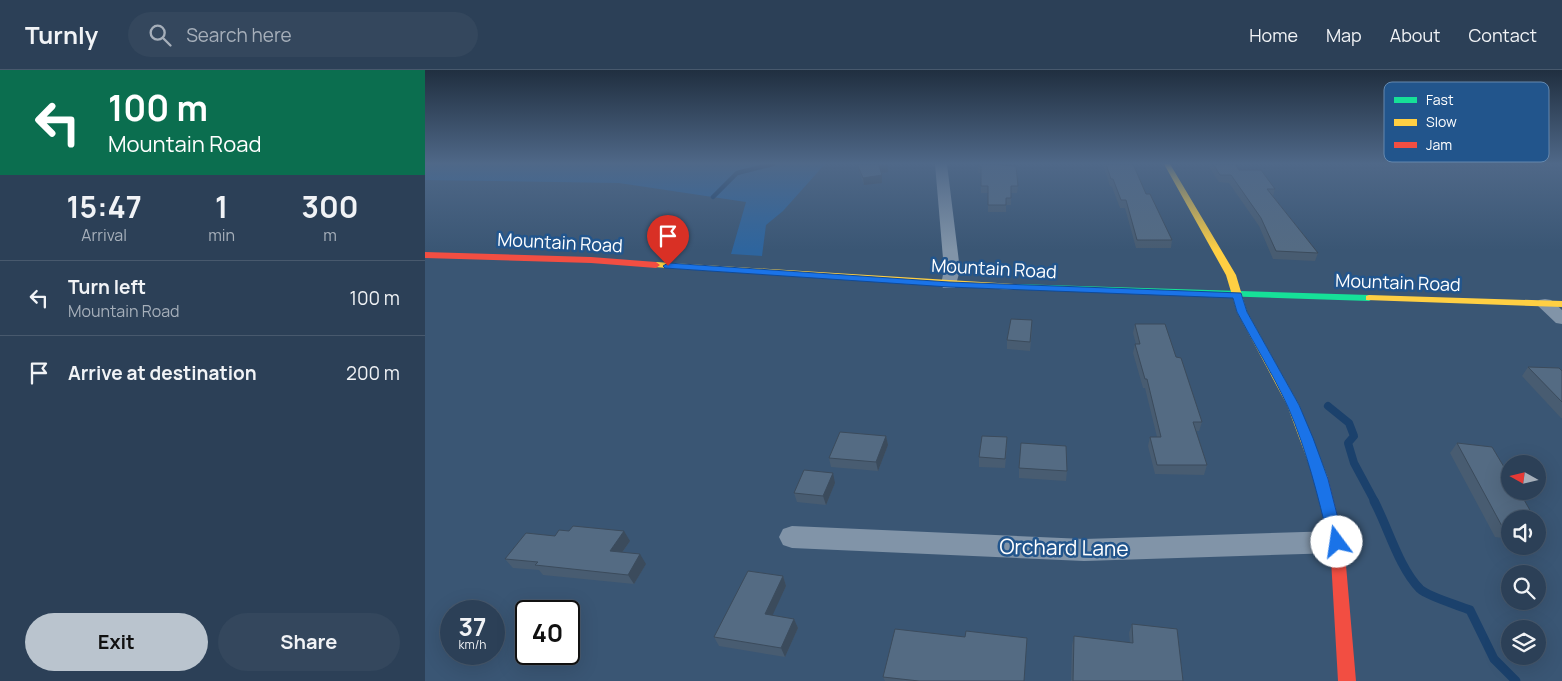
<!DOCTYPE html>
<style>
:root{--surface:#2c4057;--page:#34475d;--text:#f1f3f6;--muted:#a6afba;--line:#48596d;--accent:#bac4ce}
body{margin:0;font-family:Manrope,sans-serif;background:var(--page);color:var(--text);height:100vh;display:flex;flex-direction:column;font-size:19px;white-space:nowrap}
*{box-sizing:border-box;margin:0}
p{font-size:16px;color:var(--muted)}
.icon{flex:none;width:28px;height:28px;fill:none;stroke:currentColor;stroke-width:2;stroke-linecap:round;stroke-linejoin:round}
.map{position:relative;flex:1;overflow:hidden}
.side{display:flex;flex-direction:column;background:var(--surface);width:425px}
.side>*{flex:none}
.banner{background:#0b6e4f;color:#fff;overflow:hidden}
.needle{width:32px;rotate:278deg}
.controls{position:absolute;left:1076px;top:385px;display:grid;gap:10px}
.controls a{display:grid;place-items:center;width:45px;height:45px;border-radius:50%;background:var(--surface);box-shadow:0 5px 20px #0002,0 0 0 1px var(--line);font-size:25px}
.speed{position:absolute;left:15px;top:530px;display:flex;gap:10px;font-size:25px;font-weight:700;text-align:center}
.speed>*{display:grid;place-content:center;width:65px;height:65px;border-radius:50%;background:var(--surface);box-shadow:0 5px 20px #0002,0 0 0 1px var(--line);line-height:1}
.speed small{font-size:12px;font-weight:400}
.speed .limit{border:2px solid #111;border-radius:8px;background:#fff;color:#111}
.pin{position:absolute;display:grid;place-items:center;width:42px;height:42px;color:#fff;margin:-51px -21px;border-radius:50% 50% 50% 0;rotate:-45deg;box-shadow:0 0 5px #0007}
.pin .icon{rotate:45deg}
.me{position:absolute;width:55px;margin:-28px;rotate:346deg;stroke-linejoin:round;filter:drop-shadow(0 0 4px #0008)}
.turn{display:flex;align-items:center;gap:18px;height:105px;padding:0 25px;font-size:22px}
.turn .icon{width:65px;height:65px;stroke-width:2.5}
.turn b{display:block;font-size:35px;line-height:42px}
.eta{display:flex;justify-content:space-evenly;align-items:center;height:85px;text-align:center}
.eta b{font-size:30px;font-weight:700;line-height:35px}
.action{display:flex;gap:10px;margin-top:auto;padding:10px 25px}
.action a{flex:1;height:58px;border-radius:30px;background:var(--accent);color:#111;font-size:20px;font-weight:700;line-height:58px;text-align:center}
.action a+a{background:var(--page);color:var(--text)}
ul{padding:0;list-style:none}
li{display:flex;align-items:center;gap:15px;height:75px;padding:0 25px;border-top:1px solid var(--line)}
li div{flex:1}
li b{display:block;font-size:19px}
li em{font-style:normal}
header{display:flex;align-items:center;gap:30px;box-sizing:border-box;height:70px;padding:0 25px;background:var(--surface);border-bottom:1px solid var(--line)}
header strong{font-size:24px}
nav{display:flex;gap:28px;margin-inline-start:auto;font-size:18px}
.search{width:350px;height:45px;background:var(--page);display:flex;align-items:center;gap:12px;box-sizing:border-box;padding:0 18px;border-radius:28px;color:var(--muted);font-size:19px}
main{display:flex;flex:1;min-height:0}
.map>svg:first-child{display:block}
.green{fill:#2e659e}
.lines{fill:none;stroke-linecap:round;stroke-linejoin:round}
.stream-far2{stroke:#1b416c;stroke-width:4.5}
.stream-far1{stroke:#1b416c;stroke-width:8}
.stream{stroke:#1b416c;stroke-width:9}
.street{fill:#8194a8;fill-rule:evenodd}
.fast{fill:#16e098;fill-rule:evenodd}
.slow{fill:#ffcf43;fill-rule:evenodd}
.jam{fill:#f24e42;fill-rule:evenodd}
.wall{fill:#485c71}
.shaded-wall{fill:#3b4b5c}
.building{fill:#546b83;stroke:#3b4b5c}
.route{fill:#1a73e8;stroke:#114b97}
.labels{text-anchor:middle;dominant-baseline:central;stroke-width:5;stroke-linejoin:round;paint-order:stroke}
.street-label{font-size:18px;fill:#fff;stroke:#22558c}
.near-street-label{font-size:21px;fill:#fff;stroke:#22558c}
.key{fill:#22558c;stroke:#6488ae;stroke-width:1}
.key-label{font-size:14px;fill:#fff}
</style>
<header>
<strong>Turnly</strong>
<div class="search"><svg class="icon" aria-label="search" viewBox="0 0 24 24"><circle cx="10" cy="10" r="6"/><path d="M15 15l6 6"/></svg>Search here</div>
<nav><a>Home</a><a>Map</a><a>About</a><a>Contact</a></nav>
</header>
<main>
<section class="side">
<div class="banner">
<div class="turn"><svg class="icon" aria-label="left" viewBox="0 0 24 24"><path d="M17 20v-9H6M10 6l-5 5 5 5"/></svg><div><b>100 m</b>Mountain Road</div></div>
</div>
<div class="eta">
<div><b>15:47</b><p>Arrival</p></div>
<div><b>1</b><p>min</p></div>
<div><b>300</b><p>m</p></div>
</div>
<ul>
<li><svg class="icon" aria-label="left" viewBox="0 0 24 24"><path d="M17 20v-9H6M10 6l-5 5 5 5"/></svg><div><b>Turn left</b><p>Mountain Road</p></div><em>100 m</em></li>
<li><svg class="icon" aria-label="arrive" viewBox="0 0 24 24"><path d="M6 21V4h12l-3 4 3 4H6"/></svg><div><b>Arrive at destination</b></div><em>200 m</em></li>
</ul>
<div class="action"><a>Exit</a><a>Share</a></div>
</section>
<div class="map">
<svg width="1137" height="611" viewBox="0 0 1137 611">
<rect width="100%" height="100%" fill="#3a5674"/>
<path class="green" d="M0,94H400L358,141L341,155L337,186L306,184L321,132L194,113L0,110Z"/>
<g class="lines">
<path class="stream-far2" d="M288,127L312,103L348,94"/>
<path class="stream-far1" d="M903,336L924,353L929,366L923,373L929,393L950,432"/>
<path class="stream" d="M949,431C963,457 974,498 995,519C1004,527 1033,535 1045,540L1069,589L1091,611"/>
<path class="street" d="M510,94H522L535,200L530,218H518L516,214L519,200Z
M1120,229L1126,230L1137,240V254L1131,253L1111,234L1114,230Z
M367,456L659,469L912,461L921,464L925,472L921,480L912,483L659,491L367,478L358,475L354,467L358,459Z"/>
<path class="fast" d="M589,214L944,225L949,228L944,231L586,219V215Z"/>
<path class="slow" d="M739,94H745L811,205L822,242L874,335L903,408L901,412L896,413L891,412L889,408L862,335L812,242L801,205Z
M231,192L589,214L594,217L589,220L228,197L227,195Z
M944,225L1137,231V237L941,230V226Z"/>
<path class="jam" d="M0,182L166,187L231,192L235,195L231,198L166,193L0,188Z
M896,403L901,404L903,408L919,472L931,611H913L905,472L889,408L891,404Z"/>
</g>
<path class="wall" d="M431,94H462L463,102L456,103L457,113L439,115Z
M553,94L576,95L593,116L592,123H586V135H581V142H563V123H556V103H553Z
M678,94H708L721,124L747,170L746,178H711L700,138H695L687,117L685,116Z
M782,94H810L814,100L850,119L848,126L893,183L890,191L848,189L834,156L804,113L794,112Z
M710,254L751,287L777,352L774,361H771L782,395L779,405L730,404L723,376L725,367H732L720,318H718L708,283L710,274H711L708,263Z
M607,259L605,281L582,279V270Z
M1103,297L1137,301V348H1136L1097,306Z
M461,366L463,375L453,401L406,397L404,388Z
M1032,373L1085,449V469L1070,467L1025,383Z
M582,377L580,398L554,397V387Z
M594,398L642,401L641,411L594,408Z
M410,413L401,435L372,432L369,423Z
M1112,452L1119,463L1112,470Z
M130,466L205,471L197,483L221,494L209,514L118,505L114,500L88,498L80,489Z
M358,506L361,516L347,545L369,549L373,558L360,587L294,576L289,567Z
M707,554L758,611H646L647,575L649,566L705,573L704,563Z
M458,607L599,611H460Z"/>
<path class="shaded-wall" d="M463,95V102L455,103L454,96Z
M457,105V113L439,115L438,108Z
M461,366L463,375L453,401L451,392Z
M408,403L410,413L401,435L398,426Z
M199,461L205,471L191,491L185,481Z
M215,484L221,494L209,514L203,505Z
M358,506L361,516L344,553L340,544Z
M369,549L373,558L360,587L356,578Z"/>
<path class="building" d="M432,94H462L463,95L454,96L457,105L438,108Z
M553,94H576V95L591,96L593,116H586V128H581V135H563V116H556V96H553Z
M681,94H708L721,124H725L747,170H712L701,130H696L688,109H686Z
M788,94H810L814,100H836L850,119H842L893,183L851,181L836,148L806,105H795Z
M586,249L607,250L605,272L582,270Z
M710,254H740L751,287L756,288L777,352H768L782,395H732L725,367H736L722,309H720L710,274H715Z
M1103,297L1134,298L1137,301V332Z
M415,362L461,366L451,392L404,388Z
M557,366L582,367L580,389L554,387Z
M596,373L641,376L642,401L594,398Z
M1032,373L1067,377L1085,407V421H1094L1110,449H1085V459L1078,458Z
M379,400L408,403L398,426L369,423Z
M1112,452L1119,463L1112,462Z
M148,456L199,461L185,481L215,484L203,505L110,495L113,492L80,489L101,463L130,466L134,460L144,461Z
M323,501L358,506L340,544L369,549L356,578L289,567Z
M707,554L752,559L758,611H648L649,566L708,573Z
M470,559L540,567L541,561L602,568L599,611H494L458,607Z"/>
<linearGradient id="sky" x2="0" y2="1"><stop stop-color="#202f40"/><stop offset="0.52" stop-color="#4f6888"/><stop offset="1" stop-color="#4f6888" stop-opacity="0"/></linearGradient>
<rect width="1137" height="180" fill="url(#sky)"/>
<path class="route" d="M243,193L524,212L816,223L822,242L874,335L888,368L903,409L919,472L917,476L912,478L906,476L904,472C893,426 882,381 863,337C848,304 829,274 812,242L808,228L524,217L240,198L238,196Z"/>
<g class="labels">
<g class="street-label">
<text transform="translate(135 172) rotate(3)">Mountain Road</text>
<text transform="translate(569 198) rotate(3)">Mountain Road</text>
<text transform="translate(973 212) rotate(2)">Mountain Road</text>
</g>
<g class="near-street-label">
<text transform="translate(639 477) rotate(1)">Orchard Lane</text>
</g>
</g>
<rect x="959" y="12" width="165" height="80" rx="8" class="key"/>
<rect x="969" y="27" width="23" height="6" fill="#16e098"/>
<rect x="969" y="49" width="23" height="7" fill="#ffcf43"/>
<rect x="969" y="72" width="23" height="6" fill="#f24e42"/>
<g class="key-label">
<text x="1001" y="35">Fast</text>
<text x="1001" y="57">Slow</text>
<text x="1001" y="80">Jam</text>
</g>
</svg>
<div class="controls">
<a><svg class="needle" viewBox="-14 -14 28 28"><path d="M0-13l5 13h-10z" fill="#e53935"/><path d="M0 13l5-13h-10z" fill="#a6afba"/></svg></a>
<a><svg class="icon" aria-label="sound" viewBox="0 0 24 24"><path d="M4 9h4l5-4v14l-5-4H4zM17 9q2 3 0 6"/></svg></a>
<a><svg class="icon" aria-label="search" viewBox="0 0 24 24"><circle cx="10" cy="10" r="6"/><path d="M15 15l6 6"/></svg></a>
<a><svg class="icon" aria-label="layers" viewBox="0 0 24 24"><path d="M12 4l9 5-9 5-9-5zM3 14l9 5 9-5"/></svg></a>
</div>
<div class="speed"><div>37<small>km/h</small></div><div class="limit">40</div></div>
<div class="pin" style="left:243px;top:196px;background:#d93025"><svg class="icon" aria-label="arrive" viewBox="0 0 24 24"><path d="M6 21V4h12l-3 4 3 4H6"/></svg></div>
<svg class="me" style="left:912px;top:472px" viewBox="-20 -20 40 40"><circle r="19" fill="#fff"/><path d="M0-13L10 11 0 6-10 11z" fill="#1a73e8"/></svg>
</div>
</main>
